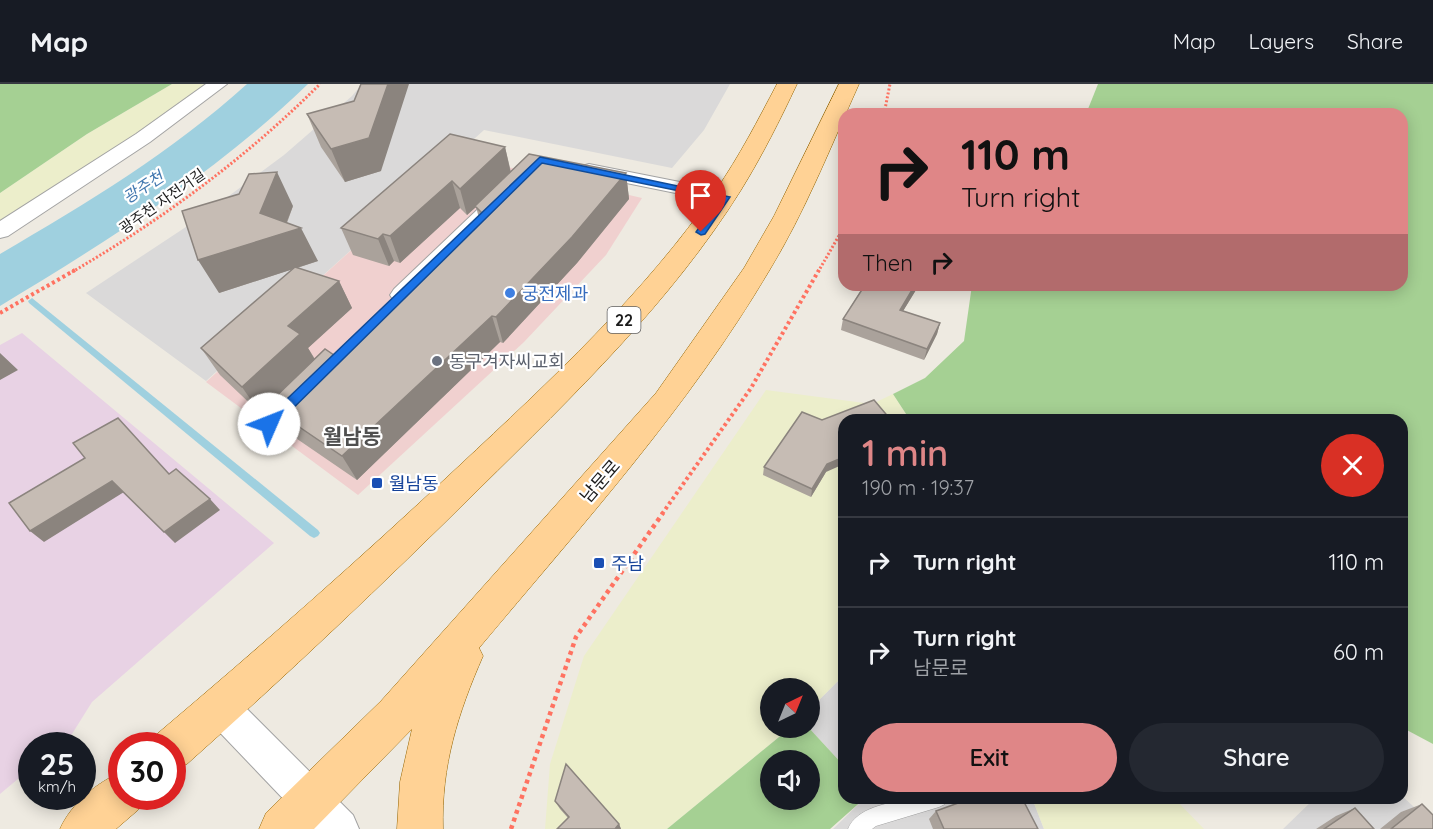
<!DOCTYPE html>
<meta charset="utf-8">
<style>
:root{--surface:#171b24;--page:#242831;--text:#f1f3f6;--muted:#9ea1a6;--line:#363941;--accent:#df8687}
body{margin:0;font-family:Quicksand,"Noto Sans KR",sans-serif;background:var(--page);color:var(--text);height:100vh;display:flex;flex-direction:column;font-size:22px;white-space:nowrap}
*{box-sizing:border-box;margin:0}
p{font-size:20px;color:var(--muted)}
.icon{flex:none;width:33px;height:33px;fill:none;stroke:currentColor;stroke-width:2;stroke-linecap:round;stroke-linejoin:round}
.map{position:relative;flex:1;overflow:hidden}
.details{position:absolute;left:838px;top:330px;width:570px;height:390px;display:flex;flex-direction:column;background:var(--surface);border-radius:18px;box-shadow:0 3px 15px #0003}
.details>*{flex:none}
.banner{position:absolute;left:838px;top:24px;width:570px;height:183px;border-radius:18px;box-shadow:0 3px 15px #0003;background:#df8687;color:#111;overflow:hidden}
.needle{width:39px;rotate:43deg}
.buttons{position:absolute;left:760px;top:594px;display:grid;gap:12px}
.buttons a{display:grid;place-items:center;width:60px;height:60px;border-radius:50%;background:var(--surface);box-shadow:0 3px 15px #0003;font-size:30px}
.speed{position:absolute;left:18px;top:648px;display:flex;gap:12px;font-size:30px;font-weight:700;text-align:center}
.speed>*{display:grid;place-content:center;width:78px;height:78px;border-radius:50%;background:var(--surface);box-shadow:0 3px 15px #0003;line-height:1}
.speed small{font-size:15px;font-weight:400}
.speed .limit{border:9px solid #d22;background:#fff;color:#111}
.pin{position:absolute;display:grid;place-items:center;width:51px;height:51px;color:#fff;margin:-62px -26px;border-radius:50% 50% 50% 0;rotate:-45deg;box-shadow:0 0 6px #0007}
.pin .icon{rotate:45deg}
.me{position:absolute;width:66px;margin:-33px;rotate:46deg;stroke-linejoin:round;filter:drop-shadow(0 0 4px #0008)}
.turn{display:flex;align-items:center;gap:21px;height:126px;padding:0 24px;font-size:27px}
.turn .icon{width:78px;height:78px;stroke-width:2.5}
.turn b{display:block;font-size:42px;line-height:51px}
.then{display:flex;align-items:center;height:57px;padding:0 24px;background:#0003;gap:12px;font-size:22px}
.round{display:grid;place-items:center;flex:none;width:63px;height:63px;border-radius:32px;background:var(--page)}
.summary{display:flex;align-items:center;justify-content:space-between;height:102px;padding:0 24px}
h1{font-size:36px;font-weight:600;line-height:45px;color:var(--accent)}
.action{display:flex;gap:12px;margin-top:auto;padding:12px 24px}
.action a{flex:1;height:69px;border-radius:36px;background:var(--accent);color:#111;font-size:24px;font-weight:600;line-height:69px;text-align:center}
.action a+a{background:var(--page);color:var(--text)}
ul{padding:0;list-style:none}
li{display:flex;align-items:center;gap:18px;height:90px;padding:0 24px;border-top:2px solid var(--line)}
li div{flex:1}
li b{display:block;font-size:22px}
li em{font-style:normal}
header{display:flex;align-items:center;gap:36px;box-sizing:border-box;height:84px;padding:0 30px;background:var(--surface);border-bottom:2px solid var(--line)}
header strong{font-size:28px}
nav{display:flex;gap:33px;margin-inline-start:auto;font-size:21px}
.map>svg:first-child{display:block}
.residential{fill:#dad9d9}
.commercial{fill:#f0d0cf}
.industrial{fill:#e8d2e4}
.farmland{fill:#eceecb}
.forest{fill:#a5d093;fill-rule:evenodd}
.water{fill:#9fd0df}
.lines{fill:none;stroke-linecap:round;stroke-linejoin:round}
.stream{fill:#9fd0df;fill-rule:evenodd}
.lane-casing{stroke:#a3a3a3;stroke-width:1}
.street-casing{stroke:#a3a3a3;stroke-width:2}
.primary-casing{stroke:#946400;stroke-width:1}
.path-far2{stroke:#ff7261;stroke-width:3;stroke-dasharray:2 2;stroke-linecap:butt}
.path-far1{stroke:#ff7261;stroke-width:4;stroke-dasharray:3 3;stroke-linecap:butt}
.path{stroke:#ff7261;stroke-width:4.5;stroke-dasharray:4 4;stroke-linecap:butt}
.lane{fill:#fff;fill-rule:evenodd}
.street{fill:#fff;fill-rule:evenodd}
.primary{fill:#ffd295;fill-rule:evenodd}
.wall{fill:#aaa29b}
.shaded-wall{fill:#8b847e}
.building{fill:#c6bcb4;stroke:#8b847e;stroke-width:1.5}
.route{fill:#1a73e8;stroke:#114b97;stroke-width:1.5}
.shop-dot{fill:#3f7fe0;stroke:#fff;stroke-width:2}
.worship-dot{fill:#6b7280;stroke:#fff;stroke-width:2}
.transit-dot{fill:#1a4fb4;stroke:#fff;stroke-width:2}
.labels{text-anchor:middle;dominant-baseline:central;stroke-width:4.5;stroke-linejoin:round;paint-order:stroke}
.far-street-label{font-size:15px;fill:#1c1c1c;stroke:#fff}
.far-water-label{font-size:16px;font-style:italic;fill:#4479b0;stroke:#fff}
.shield{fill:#fff;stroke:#606060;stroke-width:1.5}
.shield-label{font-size:16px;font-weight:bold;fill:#1c1c1c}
.shop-label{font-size:18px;fill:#366cbe;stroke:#fff;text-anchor:start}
.worship-label{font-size:18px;fill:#5b616d;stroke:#fff;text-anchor:start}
.street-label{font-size:18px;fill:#1c1c1c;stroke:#fff}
.transit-label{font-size:18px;fill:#164399;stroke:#fff;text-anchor:start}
.quarter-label{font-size:21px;font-weight:bold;fill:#4f4f4f;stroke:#fff}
</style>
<header>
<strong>Map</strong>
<nav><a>Map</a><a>Layers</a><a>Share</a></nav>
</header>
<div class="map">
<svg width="1433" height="745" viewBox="0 0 1433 745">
<rect width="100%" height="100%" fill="#eeeae1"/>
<path class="residential" d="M362,0H730L704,46L672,84L484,46L206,297L86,209L198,135L284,71L352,12Z
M844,591V682L809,644L810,625Z
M1403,713L1433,740V745H1283L1315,714Z
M865,714H1032L1044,745H833Z"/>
<path class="commercial" d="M456,71L642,114L606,171L524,258L358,411L206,298Z"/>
<path class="industrial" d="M22,249L274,459L92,618L72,650L58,661L32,662L31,684L0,710V261Z"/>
<path class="farmland" d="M172,0H207L137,53L0,138V109L87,50Z
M766,306L872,320L893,310L910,336H844V591L810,625V604H771V644H790L667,745H545L550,680L584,572Z
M1032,714H1174L1204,745H1044Z"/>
<path class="forest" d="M0,0H172L87,50L0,109Z
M1098,0H1433V660L1403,644L1402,336H910L893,310L925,294L964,257L972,201H1402V30H1086Z
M790,644H809L844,682V714H865L830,745H667ZM771,676H810V716H771Z"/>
<path class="water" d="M247,0H308C216,89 109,156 0,222V170C87,119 172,68 247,0Z"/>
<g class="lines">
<path class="stream" d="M32,214L318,446L320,449L318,452L314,454L310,452L29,219L28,217Z"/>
<g class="lane-casing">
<path id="lane" d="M908,714H948L945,720L939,723L876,742L872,745H848C857,723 888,720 908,714Z"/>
</g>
<g class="street-casing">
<path id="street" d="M206,0H227L150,58L8,152L0,154V137L136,50Z
M589,80L725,107L732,109L736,113L732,117L725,119L582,90L579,86L582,82Z
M506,103L513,105L516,109L513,113L410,217L402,219L394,217L390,211L394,205L499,105Z
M302,298L311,301L315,308C309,318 281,351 269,350C265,350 262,348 259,347L255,340C264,324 285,303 302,298Z
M220,605L233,611L353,731L359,745H312L207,635L202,623L207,611Z"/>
</g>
<g class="primary-casing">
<path id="primary" d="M777,0H797C780,36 762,72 741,106C671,218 573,312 480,404C384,499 287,591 187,680L172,686V662H152L157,650C260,563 361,474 459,382C551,296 644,210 716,106C739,73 758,36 777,0Z
M839,0H859C831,62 805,128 769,187C688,324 581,442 479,564L483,572C458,629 441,682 443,745H397L400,698L412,645L314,745H259L266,729L381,617L656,309L744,184L774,132Z
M122,688V712H143L138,726L116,745H60C71,720 97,698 122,688Z"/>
</g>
<path class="path-far2" d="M884,30L890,0
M72,188C163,135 246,74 320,0
M818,188L844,143"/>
<path class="path-far1" d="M0,229L75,186
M662,430L751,304L819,186"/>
<path class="path" d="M511,745L576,553L663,429"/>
<use href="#lane" class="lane"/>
<use href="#street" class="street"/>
<use href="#primary" class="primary"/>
</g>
<path class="wall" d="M307,30L381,87L345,98L321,63Z
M505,63L511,88L626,89L629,115L577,179L503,259L500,258L357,396L284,346L267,322L260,329L220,291L201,264L293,185L219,209L293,122L287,139L318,177L297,184L339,197L352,224L308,264L315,275L334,271L480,138L476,123L467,131L460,124L400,179L394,177L389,182L353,171L341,144Z
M862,201H919L903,227L940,239L937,250L924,276L841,246L843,235L861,206Z
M764,383L826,388L811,413L763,391Z
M555,717L619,740L621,745H557L568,734L560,725Z
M1422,720L1433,745H1380L1401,728Z
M1355,724L1374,745H1316L1336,732Z
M936,727L1038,745H933L929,735Z"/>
<path class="shaded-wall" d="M388,0H409L381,87L345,98L331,65Z
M505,63L511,90L475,122L476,123L467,131L460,105Z
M277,88L293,122L282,150L301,144L318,177L219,209L198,176L260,129Z
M626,89L629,115L577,179L503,259L496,233Z
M452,97L460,124L400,179L390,152Z
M383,150L394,177L389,182L378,155Z
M339,197L352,224L308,264L315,276L260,329L242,303L288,242Z
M915,201H919L897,237L900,226Z
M492,232L500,258L357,396L342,372Z
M940,239L937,250L924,276L927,265Z
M0,269L18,286L0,296Z
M844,373V380L826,388L811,413L812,405L827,380Z
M112,397L124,408L44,458L30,447Z
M210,415L220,426L175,459L164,448Z
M619,740L621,745H615Z"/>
<path class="building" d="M361,0H388L369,54L331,65L307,30L354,17Z
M450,50L505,63L460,105L452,97L390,152L383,150L378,155L341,144Z
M529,70L626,89L572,153L496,233L492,232L342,372L267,321L325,265L334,271L486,133L475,122Z
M277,88L260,129L301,144L198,176L182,127L239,110L249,90Z
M295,183L339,197L288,242L300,250L242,303L201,264Z
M865,201H915L900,226L940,239L927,265L843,235Z
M874,316L891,336H844V373L827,380L812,405L764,383L802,328L822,336Z
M118,334L169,390L176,385L210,415L164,448L112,397L30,447L9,419L85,374L73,359Z
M566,680L619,740L615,745H557L569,733L555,717Z
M972,714H1022L1038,745H944L936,727Z
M1422,720L1433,731V745H1391Z
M1355,724L1374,745H1324Z"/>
<path class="route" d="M540,73L730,113L705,150L701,151L696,148L719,115L542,79L274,343H265V336Z"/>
<circle class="shop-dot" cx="510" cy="209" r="6"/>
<circle class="worship-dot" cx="437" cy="277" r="6"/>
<g class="transit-dot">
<rect x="371" y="393" width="12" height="12" rx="3"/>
<rect x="593" y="473" width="12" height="12" rx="3"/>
</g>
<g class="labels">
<g class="far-street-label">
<text transform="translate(162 117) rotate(-35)">광주천 자전거길</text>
</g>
<g class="far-water-label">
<text transform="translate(143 103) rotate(-33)">광주천</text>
</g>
<rect class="shield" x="607.5" y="223" width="33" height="26" rx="4.5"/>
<g class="shield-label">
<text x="624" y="236">22</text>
</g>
<g class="shop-label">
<text x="522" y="209">궁전제과</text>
</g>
<g class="worship-label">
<text x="449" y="277">동구겨자씨교회</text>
</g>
<g class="street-label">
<text transform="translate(600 397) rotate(-49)">남문로</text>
</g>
<g class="transit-label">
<text x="389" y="399">월남동</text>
<text x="611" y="479">주남</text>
</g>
<g class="quarter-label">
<text x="352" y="352">월남동</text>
</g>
</g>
</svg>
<div class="buttons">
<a><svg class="needle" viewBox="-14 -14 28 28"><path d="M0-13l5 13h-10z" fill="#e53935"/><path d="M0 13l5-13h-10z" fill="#9ea1a6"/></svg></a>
<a><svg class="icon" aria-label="sound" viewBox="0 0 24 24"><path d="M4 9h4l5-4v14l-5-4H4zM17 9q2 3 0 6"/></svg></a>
</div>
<div class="speed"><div>25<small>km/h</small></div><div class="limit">30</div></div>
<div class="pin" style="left:701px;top:148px;background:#d93025"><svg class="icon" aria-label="arrive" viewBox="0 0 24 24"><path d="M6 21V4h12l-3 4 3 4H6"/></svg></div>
<svg class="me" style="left:269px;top:340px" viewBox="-20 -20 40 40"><circle r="19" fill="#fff"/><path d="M0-13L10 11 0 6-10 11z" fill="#1a73e8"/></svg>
<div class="banner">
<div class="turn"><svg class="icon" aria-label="right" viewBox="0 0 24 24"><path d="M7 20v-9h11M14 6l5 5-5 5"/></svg><div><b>110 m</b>Turn right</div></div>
<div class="then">Then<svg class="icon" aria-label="right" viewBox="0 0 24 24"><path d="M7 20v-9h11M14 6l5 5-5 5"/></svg></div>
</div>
<section class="details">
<div class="summary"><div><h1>1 min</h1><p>190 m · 19:37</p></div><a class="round" style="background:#d93025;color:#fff"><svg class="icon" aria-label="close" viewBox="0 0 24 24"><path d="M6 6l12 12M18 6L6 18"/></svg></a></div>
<ul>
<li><svg class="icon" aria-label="right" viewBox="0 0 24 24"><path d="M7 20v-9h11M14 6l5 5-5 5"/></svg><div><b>Turn right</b></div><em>110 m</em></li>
<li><svg class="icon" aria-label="right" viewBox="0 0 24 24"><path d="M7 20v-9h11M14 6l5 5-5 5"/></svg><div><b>Turn right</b><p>남문로</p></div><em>60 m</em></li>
</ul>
<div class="action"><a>Exit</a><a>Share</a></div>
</section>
</div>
